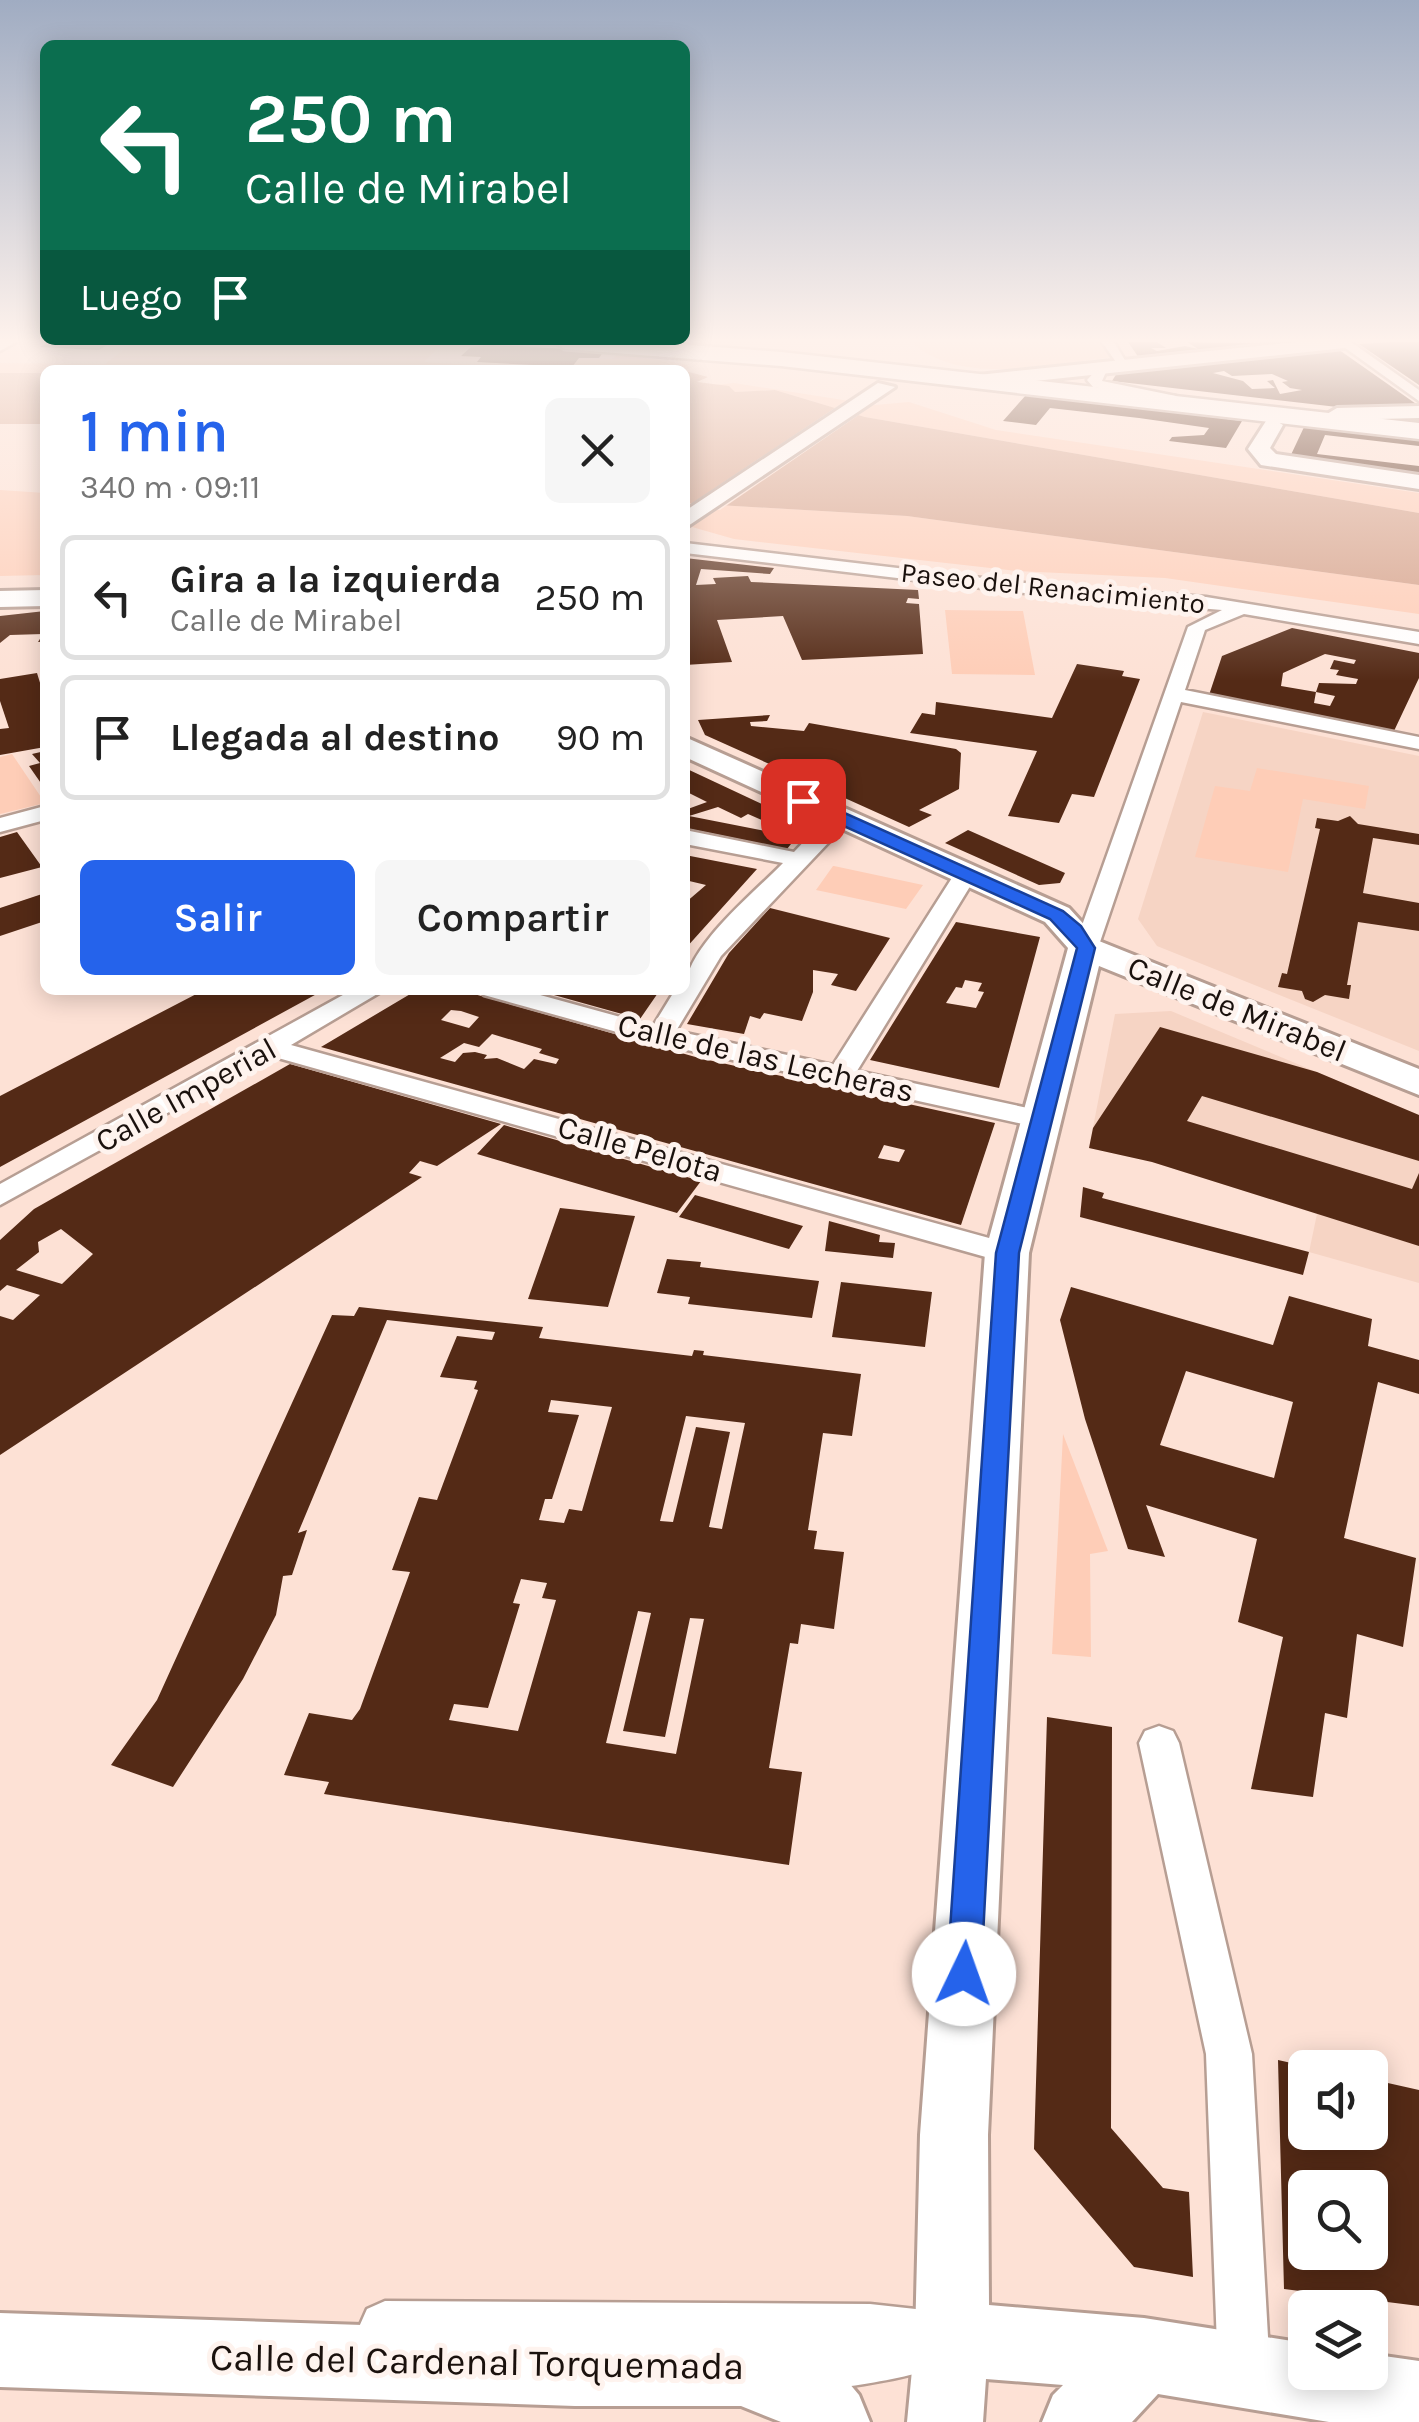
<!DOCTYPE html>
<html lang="es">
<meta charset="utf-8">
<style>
:root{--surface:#fff;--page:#f6f6f6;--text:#222;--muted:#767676;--line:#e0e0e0;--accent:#2563eb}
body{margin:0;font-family:Karla,sans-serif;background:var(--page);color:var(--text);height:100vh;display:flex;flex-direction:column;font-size:38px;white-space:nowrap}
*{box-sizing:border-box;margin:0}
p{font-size:32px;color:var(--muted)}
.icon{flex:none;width:55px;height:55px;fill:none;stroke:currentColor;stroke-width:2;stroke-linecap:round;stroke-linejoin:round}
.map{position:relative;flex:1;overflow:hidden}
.sheet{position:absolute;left:40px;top:365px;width:650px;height:630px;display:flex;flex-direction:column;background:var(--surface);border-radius:15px;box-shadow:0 5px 25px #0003}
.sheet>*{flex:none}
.top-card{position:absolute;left:40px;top:40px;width:650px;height:305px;border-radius:15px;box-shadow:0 5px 25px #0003;background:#0b6e4f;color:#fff;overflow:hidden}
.buttons{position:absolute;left:1288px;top:2050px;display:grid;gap:20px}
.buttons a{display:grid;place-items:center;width:100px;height:100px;border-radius:15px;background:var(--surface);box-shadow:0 5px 25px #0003;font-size:50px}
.pin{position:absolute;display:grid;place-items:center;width:85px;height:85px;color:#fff;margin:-42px;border-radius:20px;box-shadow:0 5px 15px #0006}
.me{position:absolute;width:110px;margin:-55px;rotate:3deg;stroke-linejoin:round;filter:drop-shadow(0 0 8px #0008)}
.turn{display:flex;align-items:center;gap:35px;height:210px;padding:0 40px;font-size:45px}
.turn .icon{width:130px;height:130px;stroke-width:2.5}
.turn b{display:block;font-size:70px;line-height:85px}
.then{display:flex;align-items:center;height:95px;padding:0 40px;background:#0003;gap:20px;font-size:38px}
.round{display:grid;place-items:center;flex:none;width:105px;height:105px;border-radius:15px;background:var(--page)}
.overview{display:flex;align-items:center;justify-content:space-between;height:170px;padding:0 40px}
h1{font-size:60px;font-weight:600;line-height:75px;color:var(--accent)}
.action{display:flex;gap:20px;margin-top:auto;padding:20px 40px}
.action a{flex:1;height:115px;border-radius:15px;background:var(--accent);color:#fff;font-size:40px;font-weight:600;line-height:115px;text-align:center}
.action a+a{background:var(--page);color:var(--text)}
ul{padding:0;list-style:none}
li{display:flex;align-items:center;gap:30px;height:125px;margin:0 20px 15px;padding:0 20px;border:5px solid var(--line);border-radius:15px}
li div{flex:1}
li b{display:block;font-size:38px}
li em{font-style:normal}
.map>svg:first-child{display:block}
.built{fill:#f6d4c4}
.green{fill:#fecdb7}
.water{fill:#d4a18a}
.pier{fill:#fde1d5}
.building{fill:#542a16;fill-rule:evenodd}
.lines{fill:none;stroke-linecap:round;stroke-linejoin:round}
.street-casing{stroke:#b79e93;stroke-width:5}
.secondary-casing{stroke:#b79e93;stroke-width:6}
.highway-casing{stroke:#b79e93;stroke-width:5}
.street{fill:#fff;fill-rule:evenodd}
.secondary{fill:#fff;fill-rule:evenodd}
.highway{fill:#fff;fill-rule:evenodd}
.route{fill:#2563eb;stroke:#184099;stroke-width:2.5}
.labels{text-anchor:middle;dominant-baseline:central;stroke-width:10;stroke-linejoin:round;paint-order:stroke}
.far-street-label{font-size:28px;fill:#1a110d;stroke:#fef3ee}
.street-label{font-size:32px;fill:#1a110d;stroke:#fef3ee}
.near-street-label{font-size:38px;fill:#1a110d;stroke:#fef3ee}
</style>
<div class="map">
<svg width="1419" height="2422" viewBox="0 0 1419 2422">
<rect width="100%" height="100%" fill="#fde1d5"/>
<path class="built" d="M1203,712L1419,756V1051L1157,946L1138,919Z
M1171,1011L1419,1115V1283L1309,1252L1317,1214L1152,1162L1089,1148L1115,1014Z"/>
<path class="green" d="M134,342L442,344L424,362L555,370L0,373V363L105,364Z
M911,342H1102L1113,357C1052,363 962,388 911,342Z
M619,354L685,364L689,368L664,364L639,370H557L572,367L579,358L612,359Z
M734,383L875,405L909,402L996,430L1419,493V513L865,417L775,390L735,392L707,386Z
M0,490L45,493V575L0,576Z
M685,503L907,516L1419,585V614L1165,578L1017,571L734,539L685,525Z
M945,610L1023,611L1035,675L952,674Z
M12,754L45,803L0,814V757Z
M1257,768L1369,786L1365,809L1303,799L1288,872L1195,857L1215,786L1250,791Z
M833,866H834L923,885L906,909L816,890Z
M1063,1434L1108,1551L1090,1554L1091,1657L1052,1654Z"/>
<path class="water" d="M685,371L708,377L697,382L729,386L735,392L775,390L865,417L1419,513V585L907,516L685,503Z
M0,373H45V424H0Z"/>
<path class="pier" d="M838,406L863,412L720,510L685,508Z"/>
<path class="building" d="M49,342H112L99,350L40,347Z
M1128,342H1157L1166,348H1151L1157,351L1185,346L1198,349L1187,342L1292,344L1139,358Z
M1419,342V385L1359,344L1389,342Z
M493,345L585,350L604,351L599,358H579L572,367L477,362L481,357L461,356L471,347Z
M1335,347L1419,406L1346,408L1112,381L1117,373ZM1224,371L1232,376L1272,374L1288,381L1282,382L1290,388L1302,390L1280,394L1273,380L1267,381L1275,388L1252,389L1243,381L1213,373Z
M1026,395L1173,412L1242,421L1226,448L1169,441L1172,437L1204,435L1209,428L1139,418L1050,408L1036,425L1003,421Z
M1305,425L1419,438V446L1325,435L1317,454L1419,466V475L1289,459Z
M685,558L774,568L770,574L701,569L696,585L716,584L713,578L748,576L751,582L918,590L919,599L908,598L906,603L919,604L923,654L802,660L783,616L717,620L732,662L685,665Z
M45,611V642H38L43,634L10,635L0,643V616Z
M1292,628L1419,653V678L1394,731L1209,695L1222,656ZM1325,654L1356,660L1354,664L1334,660L1330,669L1339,670L1336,675L1358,679L1356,684L1319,683L1316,692L1335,696L1330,706L1314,703L1316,692L1281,686L1283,673Z
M1077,664L1124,671L1122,676L1140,679L1094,797L1072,794L1059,823L1008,816L1037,751L910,733L922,713L935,715L936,702L1052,718Z
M37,673L45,699V747L0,755V729L9,728L0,701V679Z
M770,715L767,721L750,722L751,726L804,731L809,723L956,749L961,753L959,789L919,810L932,815L909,827L705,735L698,720Z
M45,751V789L29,766L40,763L32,754Z
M685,768L766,806L807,824L787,849L685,828V810L707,802L685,791ZM718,807L741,818L748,814L771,824L765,831L689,816Z
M1350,816L1358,824L1419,834V845L1373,838L1363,893L1419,903V931L1358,922L1347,985H1351L1349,999L1325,995L1313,1002L1305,999L1302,991L1278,987L1282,973L1287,974L1320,829L1315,828L1317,818L1338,821Z
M968,830L1065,873L1060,883L1039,885L945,843Z
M17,832L42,867L0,878V837Z
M685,855L757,869L685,949V903L706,885L685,880Z
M45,893V921L0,936V908Z
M770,908L890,938L856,991L831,985L838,974L813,970V992L802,1021L764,1013L760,1019L750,1016L744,1034L687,1024L729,953Z
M956,922L1040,937L999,1088L870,1060ZM965,980L982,983L978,991L984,992L976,1008L946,1003L956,987L962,988Z
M204,990H324L0,1167V1096Z
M417,990H460L699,1058L995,1123L961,1225L321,1047ZM451,1010L461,1011L479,1017L469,1028L441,1020ZM492,1034L542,1049L539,1053L559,1059L556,1064L534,1059L524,1069L497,1058L484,1059L487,1055L475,1052L463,1053L455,1062L440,1058L464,1043L479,1047ZM884,1145L905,1150L899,1162L878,1158Z
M536,990H660L640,1019Z
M1160,1027L1317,1072L1419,1115V1161L1202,1096L1187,1121L1412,1189L1419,1173V1246L1152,1162L1089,1148L1093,1128Z
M290,1064L501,1124L437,1166L420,1161L409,1173L422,1177L0,1455V1316L13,1320L40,1295L7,1285L0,1291V1240L34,1209ZM61,1229L93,1254L62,1284L16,1270L39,1252L38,1242Z
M504,1125L701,1181L677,1213L477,1154Z
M1083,1187L1104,1193L1102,1198L1309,1252L1303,1275L1080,1217Z
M695,1195L803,1226L789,1249L679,1217Z
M560,1208L635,1216L608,1307L528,1299Z
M829,1221L880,1235L879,1242L895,1243L893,1258L825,1251Z
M667,1259L701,1262L700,1267L819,1281L812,1318L688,1304L690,1297L657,1293Z
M841,1282L932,1292L925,1347L832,1337Z
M1071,1287L1273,1345L1289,1296L1372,1319L1368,1346L1419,1360V1394L1378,1382L1344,1538L1416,1558L1403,1647L1357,1634L1347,1718L1325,1713L1313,1797L1251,1789L1283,1637L1238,1622L1257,1539L1146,1505L1165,1557L1128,1549L1085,1419L1060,1320ZM1186,1371L1293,1402L1274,1478L1160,1445Z
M359,1307L543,1327L539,1338L692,1356L694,1350L704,1351L703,1355L861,1374L852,1436L823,1433L808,1530L817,1531L814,1549L844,1552L834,1629L801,1624L798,1644L790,1643L769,1768L802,1772L789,1865L324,1794L329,1782L284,1775L309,1713L352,1720L360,1709L410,1572L392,1570L419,1497L437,1500L478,1390L474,1389L477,1381L440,1377L457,1336L492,1340L495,1332L387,1320L298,1533L307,1530L292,1575L283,1576L276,1615L243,1679L173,1787L111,1765L157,1700L332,1315L354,1316ZM551,1400L612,1407L582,1511L569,1509L564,1523L539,1520L545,1499H552L579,1415L548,1412ZM686,1416L745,1423L722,1529L709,1527L730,1432L696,1427L673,1522L660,1521ZM521,1579L547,1583L542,1598L556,1600L518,1731L449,1720L454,1704L488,1708L520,1604L513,1603ZM638,1611L651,1613L623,1731L665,1737L690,1618L704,1619L676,1754L606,1743Z
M1047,1717L1112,1727L1111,2128L1163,2188L1189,2192L1193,2277L1134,2267L1034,2149Z
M1278,2060L1305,2066V2132H1370V2079L1419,2090V2306L1284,2289ZM1305,2188H1370V2252H1305Z"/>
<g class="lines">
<g class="street-casing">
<path id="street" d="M0,342H16L0,351Z
M1102,342H1114L1126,362H1116Z
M1337,342H1351L1419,390V401Z
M1100,366L1107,370L1102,381L1176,396L1169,400L1093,387L1087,380Z
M685,543L1042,585L1206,597L1419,632V644L1244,614L1205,630L1185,690L1419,737V749L1181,702L1098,948L1086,955L1077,953L1074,948L1188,627L1222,610L1042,595L685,553Z
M45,806V820L0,832V818Z
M839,811L850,818L847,823L721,956L676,1031L833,1065L957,870H973L977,875L857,1071L1051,1113L1055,1119L1051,1125L1041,1128L660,1044L484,995L480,990H522L653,1026L675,990H685C685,948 753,894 783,863L685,844V830L794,852L831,813Z
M352,990H384L291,1045L1018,1246L1022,1253L1018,1260L1007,1263L271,1056L0,1205V1184Z
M1159,1726L1173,1731L1179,1743L1252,2054L1270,2372L1263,2391L1244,2398L1225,2391L1218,2372L1206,2054L1139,1743L1145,1731Z
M385,2301L870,2304L952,2313L970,2321L978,2339L970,2357C928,2375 800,2402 758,2385L751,2366L755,2355L385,2353L367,2345L359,2327L367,2309Z"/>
</g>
<g class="secondary-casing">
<path id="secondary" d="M1296,342H1353L1344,348L978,387L968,381L978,375Z
M878,383L895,387L685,528V511Z
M1419,406V418L1337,420L1327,414L1337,408Z
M1273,419L1283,425L1270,448L1276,454L1419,475V489L1261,465L1248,449L1266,421Z
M45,590V606L0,607V591Z
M685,737L1069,908L1099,941L1419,1069V1095L1099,966L1029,1253L988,2135L989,2305L1144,2318L1305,2343V2372H1370V2354L1419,2361V2422H1329L1158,2394L1132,2422H1042L1053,2395L1063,2385L986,2379L983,2422H907L915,2339L920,2135L985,1253L1068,948L1045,922L685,757Z
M0,2313L575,2332H741L780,2344L839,2371L859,2395L870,2422H781L741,2406H575L0,2387Z"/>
</g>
<g class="highway-casing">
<path id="highway" d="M553,342H651L781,352L1419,423V439L781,366L565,349Z"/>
</g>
<use href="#street" class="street"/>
<use href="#secondary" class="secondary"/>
<use href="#highway" class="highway"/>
</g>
<linearGradient id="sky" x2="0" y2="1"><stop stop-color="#a0acc2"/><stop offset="0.5" stop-color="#fef2ec"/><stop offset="1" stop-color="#fef2ec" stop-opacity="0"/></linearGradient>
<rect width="1419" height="681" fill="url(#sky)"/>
<path class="route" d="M797,797H809L1063,911L1081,926L1095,948L1019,1253L981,1974L976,1985L964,1990L952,1985L947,1974L996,1253L1077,948L1050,919L797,805Z"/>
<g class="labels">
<g class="far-street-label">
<text transform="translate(1053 588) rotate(6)">Paseo del Renacimiento</text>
</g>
<g class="street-label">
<text transform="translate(1237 1009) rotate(22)">Calle de Mirabel</text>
<text transform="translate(766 1058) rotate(13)">Calle de las Lecheras</text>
<text transform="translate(186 1095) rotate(-29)">Calle Imperial</text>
<text transform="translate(640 1149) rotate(16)">Calle Pelota</text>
</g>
<g class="near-street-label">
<text transform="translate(477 2362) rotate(1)">Calle del Cardenal Torquemada</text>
</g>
</g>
</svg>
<div class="buttons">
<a><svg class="icon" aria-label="sound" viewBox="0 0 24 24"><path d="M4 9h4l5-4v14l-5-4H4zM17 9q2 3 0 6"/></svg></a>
<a><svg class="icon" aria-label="search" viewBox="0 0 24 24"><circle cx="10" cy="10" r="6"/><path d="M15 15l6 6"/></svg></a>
<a><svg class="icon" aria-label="layers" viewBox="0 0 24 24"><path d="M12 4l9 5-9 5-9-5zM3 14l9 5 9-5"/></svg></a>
</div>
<div class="pin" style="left:803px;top:801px;background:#d93025"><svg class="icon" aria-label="arrive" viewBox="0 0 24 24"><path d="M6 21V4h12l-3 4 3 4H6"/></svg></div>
<svg class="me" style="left:964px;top:1974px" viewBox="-20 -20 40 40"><circle r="19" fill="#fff"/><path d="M0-13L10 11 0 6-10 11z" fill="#2563eb"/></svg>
<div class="top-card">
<div class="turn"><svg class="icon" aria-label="left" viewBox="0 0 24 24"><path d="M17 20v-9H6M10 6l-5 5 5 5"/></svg><div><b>250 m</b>Calle de Mirabel</div></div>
<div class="then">Luego<svg class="icon" aria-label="arrive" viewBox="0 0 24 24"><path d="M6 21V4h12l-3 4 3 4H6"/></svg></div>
</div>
<section class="sheet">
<div class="overview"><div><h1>1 min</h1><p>340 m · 09:11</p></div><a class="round"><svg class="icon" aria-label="close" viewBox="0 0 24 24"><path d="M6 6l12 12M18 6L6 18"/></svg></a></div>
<ul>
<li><svg class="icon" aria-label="left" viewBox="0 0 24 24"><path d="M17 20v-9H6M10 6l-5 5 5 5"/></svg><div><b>Gira a la izquierda</b><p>Calle de Mirabel</p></div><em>250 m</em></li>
<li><svg class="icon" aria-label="arrive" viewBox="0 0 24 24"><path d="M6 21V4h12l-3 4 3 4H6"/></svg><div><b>Llegada al destino</b></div><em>90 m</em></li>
</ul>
<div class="action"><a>Salir</a><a>Compartir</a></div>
</section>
</div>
